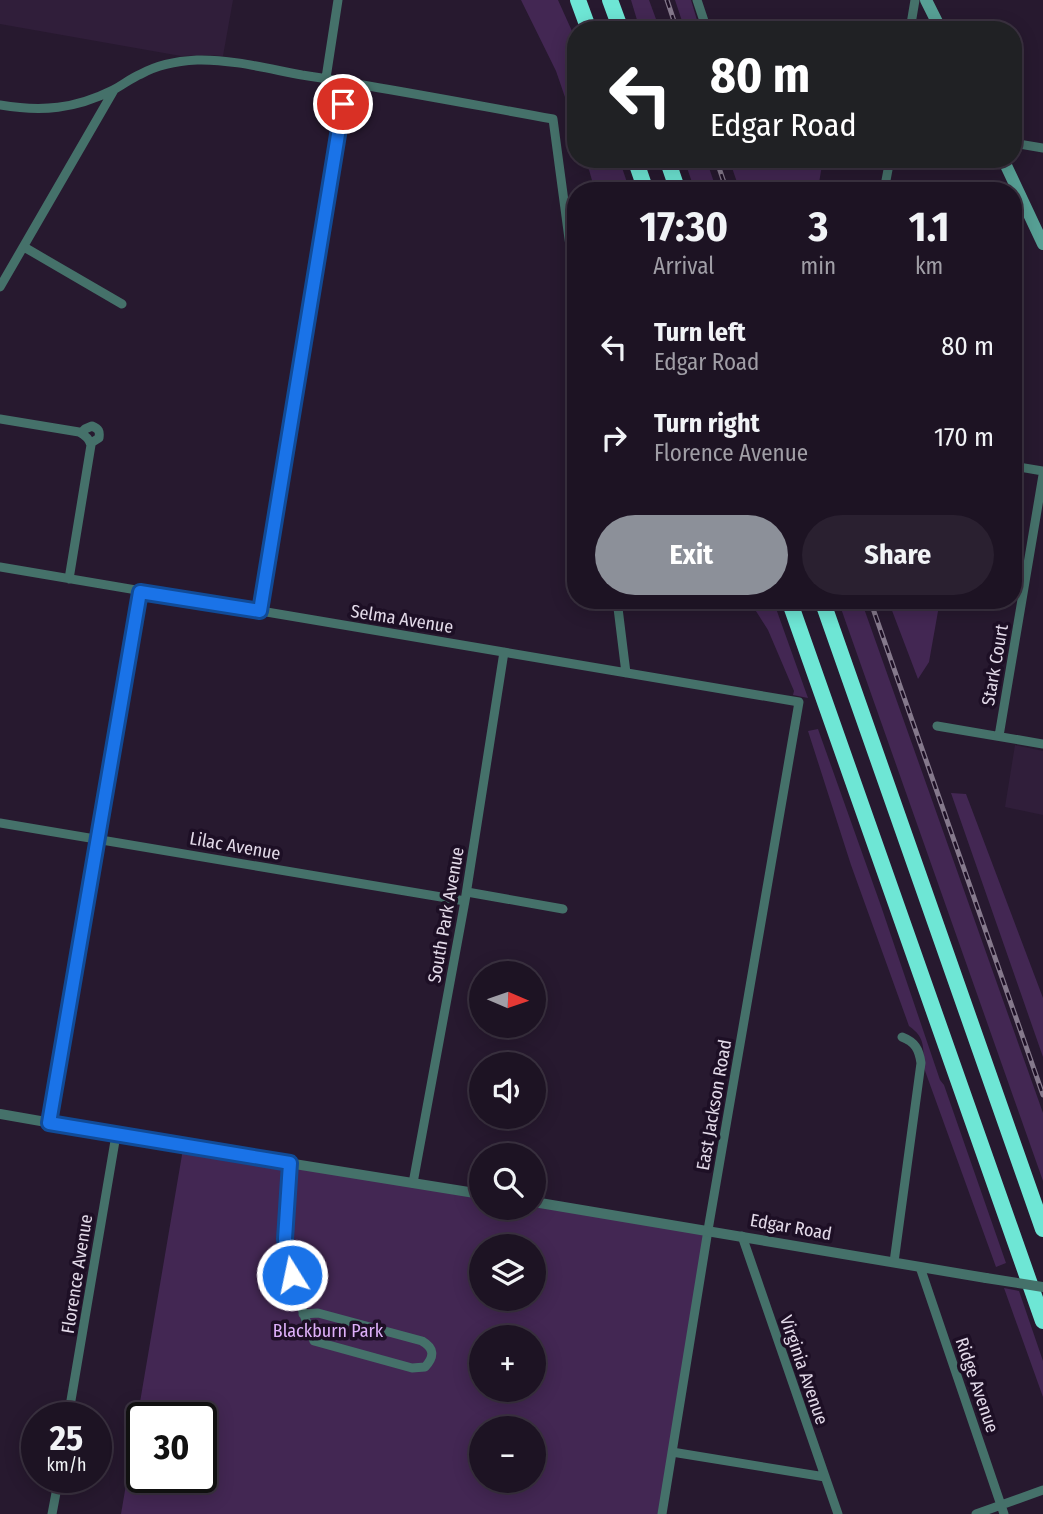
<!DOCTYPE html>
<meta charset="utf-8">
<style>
:root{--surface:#1d1323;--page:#2a2030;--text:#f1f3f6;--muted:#a09ea6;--line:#3b3241;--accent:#8c9099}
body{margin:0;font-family:"Fira Sans Condensed",sans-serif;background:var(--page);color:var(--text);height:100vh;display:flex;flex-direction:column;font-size:26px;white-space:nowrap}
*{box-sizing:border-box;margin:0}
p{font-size:23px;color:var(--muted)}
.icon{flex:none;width:38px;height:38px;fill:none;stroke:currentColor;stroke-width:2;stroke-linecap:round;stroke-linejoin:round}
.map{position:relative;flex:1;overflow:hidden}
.sheet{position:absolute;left:567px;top:182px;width:455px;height:427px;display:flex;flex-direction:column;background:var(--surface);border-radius:28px;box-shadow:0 4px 18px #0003,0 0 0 2px var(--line)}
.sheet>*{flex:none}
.top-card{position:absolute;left:567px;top:21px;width:455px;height:147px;border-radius:28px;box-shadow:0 4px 18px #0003,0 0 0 2px var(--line);background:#202124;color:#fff;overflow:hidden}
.needle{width:46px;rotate:92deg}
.fabs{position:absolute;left:469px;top:961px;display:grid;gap:14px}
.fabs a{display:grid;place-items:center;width:77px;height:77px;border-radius:50%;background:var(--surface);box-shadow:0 4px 18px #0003,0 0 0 2px var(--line);font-size:35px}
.speed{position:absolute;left:21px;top:1402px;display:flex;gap:14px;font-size:35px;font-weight:700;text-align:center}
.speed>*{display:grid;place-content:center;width:91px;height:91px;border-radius:50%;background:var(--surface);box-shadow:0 4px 18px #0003,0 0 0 2px var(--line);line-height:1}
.speed small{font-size:18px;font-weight:400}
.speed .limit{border:4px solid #111;border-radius:10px;background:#fff;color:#111}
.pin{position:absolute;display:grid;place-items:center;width:60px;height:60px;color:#fff;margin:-30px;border:4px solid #fff;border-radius:50%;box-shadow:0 2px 7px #0007}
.me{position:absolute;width:77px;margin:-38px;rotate:350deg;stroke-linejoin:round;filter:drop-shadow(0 0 5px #0008)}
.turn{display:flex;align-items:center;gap:24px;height:147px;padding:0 28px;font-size:32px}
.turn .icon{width:91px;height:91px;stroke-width:2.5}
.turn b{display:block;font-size:49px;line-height:60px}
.eta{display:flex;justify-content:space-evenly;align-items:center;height:119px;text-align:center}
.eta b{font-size:42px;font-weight:700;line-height:49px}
.primary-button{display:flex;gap:14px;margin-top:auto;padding:14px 28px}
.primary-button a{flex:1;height:80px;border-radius:42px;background:var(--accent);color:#fff;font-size:28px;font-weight:700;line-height:80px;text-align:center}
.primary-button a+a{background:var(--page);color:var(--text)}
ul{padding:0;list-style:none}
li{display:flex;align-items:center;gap:21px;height:91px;padding:0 28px}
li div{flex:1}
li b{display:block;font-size:26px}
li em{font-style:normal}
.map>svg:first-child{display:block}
.built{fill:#301e3a}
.green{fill:#432753;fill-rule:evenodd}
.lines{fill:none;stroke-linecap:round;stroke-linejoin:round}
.minor{stroke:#45716a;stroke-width:9}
.tertiary{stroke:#45716a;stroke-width:10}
.secondary{stroke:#57a095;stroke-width:12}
.motorway{stroke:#6ee6d5;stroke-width:16}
.rail-casing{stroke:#85798c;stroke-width:5}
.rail{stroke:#1d0f25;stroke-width:2.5;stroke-dasharray:8;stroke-linecap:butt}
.tertiary-bridge{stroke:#45716a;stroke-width:10}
.route-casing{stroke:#114b97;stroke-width:18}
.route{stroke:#1a73e8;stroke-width:12}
.labels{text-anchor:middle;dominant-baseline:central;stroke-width:7;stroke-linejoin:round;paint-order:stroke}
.street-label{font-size:18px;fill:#e3dae9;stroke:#1d0f25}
.park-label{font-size:18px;fill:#deb0fa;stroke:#1d0f25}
</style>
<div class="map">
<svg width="1043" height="1514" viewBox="0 0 1043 1514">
<rect width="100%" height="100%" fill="#27192f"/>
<path class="built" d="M0,0H233L223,56L209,55L181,56L0,24Z
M1015,745L1043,751V815L1005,807Z"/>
<path class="green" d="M521,0H558L576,40V129L556,71Z
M631,0H649L660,30H640Z
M675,0H691L700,30H685Z
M586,159H619L630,191H595Z
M684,159H706L717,191H695Z
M729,159H746L750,170L776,159H823L819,183L805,188L804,191H740Z
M749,600H773L808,698L793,695L794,691L768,630Z
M838,600H861L1043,1113V1181Z
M888,600H940L929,662L918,679Z
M818,729L881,906L940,1080L944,1085L1006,1263L996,1267L924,1068C923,1048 926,1038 909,1026L851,865L808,731Z
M951,793L966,794L1043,998V1057Z
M183,1149L481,1198V1208H534V1206L706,1232L659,1514H121ZM481,1246H534V1298H481ZM481,1337H534V1390H481ZM142,1418H201V1477H142ZM481,1428H534V1480H481Z
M1004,1288L1019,1291L1043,1361V1397Z"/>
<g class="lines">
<path class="minor" d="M697,0L707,30
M910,30L915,0
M326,78L338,0
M0,105C42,112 75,109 113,90C123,85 131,78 141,74C157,65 178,61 197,60C231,59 269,69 302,75C386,88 469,104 553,119L576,291
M1013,143L1043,148
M884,191L890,159
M24,247L122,304
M0,287L114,90
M0,419L79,432C85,435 89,438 91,445L69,579
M81,433L85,429L92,426C99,429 100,431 99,438L91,443
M1013,466L1043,471
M0,567L799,702L708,1230L662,1514
M617,600L626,673
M259,611L347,82
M937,726L1043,744
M999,736L1043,475
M0,823L465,901
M467,892L563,909
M49,1123L140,592
M290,1163C288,1188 283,1215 286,1241C289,1275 301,1309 314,1341L412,1368L425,1367C435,1356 434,1348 422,1341L318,1313L303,1314
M413,1183L465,901L504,652
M742,1236L838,1514
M894,1262L921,1063C919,1049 915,1042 902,1037
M920,1267L1004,1514
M68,1418L116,1135
M672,1452L825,1477
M52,1514L59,1477
M976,1514L1043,1490"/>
<path class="tertiary" d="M0,1114L189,1147L481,1194
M534,1202L986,1278"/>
<path class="secondary" d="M926,0L941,30
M1003,159L1043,244"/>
<path class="motorway" d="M578,0L589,30
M610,0L621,30
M635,159L646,191
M667,159L678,191
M789,600L1043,1321
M822,600L1043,1229"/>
<g class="rail-casing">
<path id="rail" d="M667,0L677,30
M716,159L727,191
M870,600L1043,1095"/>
</g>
<use href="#rail" class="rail"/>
<path class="tertiary-bridge" d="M986,1278L1043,1287"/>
</g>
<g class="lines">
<g class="route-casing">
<path id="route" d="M292,1275L285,1239L290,1163L49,1123L140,592L260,611L343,104"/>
</g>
<use href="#route" class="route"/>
</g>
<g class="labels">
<g class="street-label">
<text transform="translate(402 619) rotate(9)">Selma Avenue</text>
<text transform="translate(995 665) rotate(-80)">Stark Court</text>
<text transform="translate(235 846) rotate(10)">Lilac Avenue</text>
<text transform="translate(446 915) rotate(-80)">South Park Avenue</text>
<text transform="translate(714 1105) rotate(-80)">East Jackson Road</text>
<text transform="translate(791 1227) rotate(10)">Edgar Road</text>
<text transform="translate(77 1274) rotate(-81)">Florence Avenue</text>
<text transform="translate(804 1370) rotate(71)">Virginia Avenue</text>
<text transform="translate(977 1385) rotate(71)">Ridge Avenue</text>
</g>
<g class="park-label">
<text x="328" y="1331">Blackburn Park</text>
</g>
</g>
</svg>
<div class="fabs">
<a><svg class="needle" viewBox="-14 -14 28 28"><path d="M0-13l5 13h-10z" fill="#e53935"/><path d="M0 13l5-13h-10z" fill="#a09ea6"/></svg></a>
<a><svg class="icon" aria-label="sound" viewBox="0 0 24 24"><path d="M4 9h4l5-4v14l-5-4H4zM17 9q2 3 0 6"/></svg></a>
<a><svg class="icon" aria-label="search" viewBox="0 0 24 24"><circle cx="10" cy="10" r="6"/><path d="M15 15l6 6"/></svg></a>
<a><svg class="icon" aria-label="layers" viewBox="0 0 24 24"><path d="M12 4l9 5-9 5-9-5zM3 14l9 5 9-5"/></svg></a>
<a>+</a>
<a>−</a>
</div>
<div class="speed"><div>25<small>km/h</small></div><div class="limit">30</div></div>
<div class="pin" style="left:343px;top:104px;background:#d93025"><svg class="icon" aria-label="arrive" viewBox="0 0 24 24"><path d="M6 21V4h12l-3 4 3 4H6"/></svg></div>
<svg class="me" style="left:292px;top:1275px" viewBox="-20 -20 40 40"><circle r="17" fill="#1a73e8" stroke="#fff" stroke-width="3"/><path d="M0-11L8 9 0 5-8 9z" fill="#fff"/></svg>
<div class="top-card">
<div class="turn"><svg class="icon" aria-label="left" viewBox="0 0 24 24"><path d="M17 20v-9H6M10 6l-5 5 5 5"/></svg><div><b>80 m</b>Edgar Road</div></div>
</div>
<section class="sheet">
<div class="eta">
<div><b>17:30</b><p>Arrival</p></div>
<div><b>3</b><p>min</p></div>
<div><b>1.1</b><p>km</p></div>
</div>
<ul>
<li><svg class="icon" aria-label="left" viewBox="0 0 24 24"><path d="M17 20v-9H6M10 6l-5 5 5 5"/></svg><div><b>Turn left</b><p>Edgar Road</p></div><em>80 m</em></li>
<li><svg class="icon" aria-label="right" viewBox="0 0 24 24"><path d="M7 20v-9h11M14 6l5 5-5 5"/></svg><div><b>Turn right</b><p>Florence Avenue</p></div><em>170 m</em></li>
</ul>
<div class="primary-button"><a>Exit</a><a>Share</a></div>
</section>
</div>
